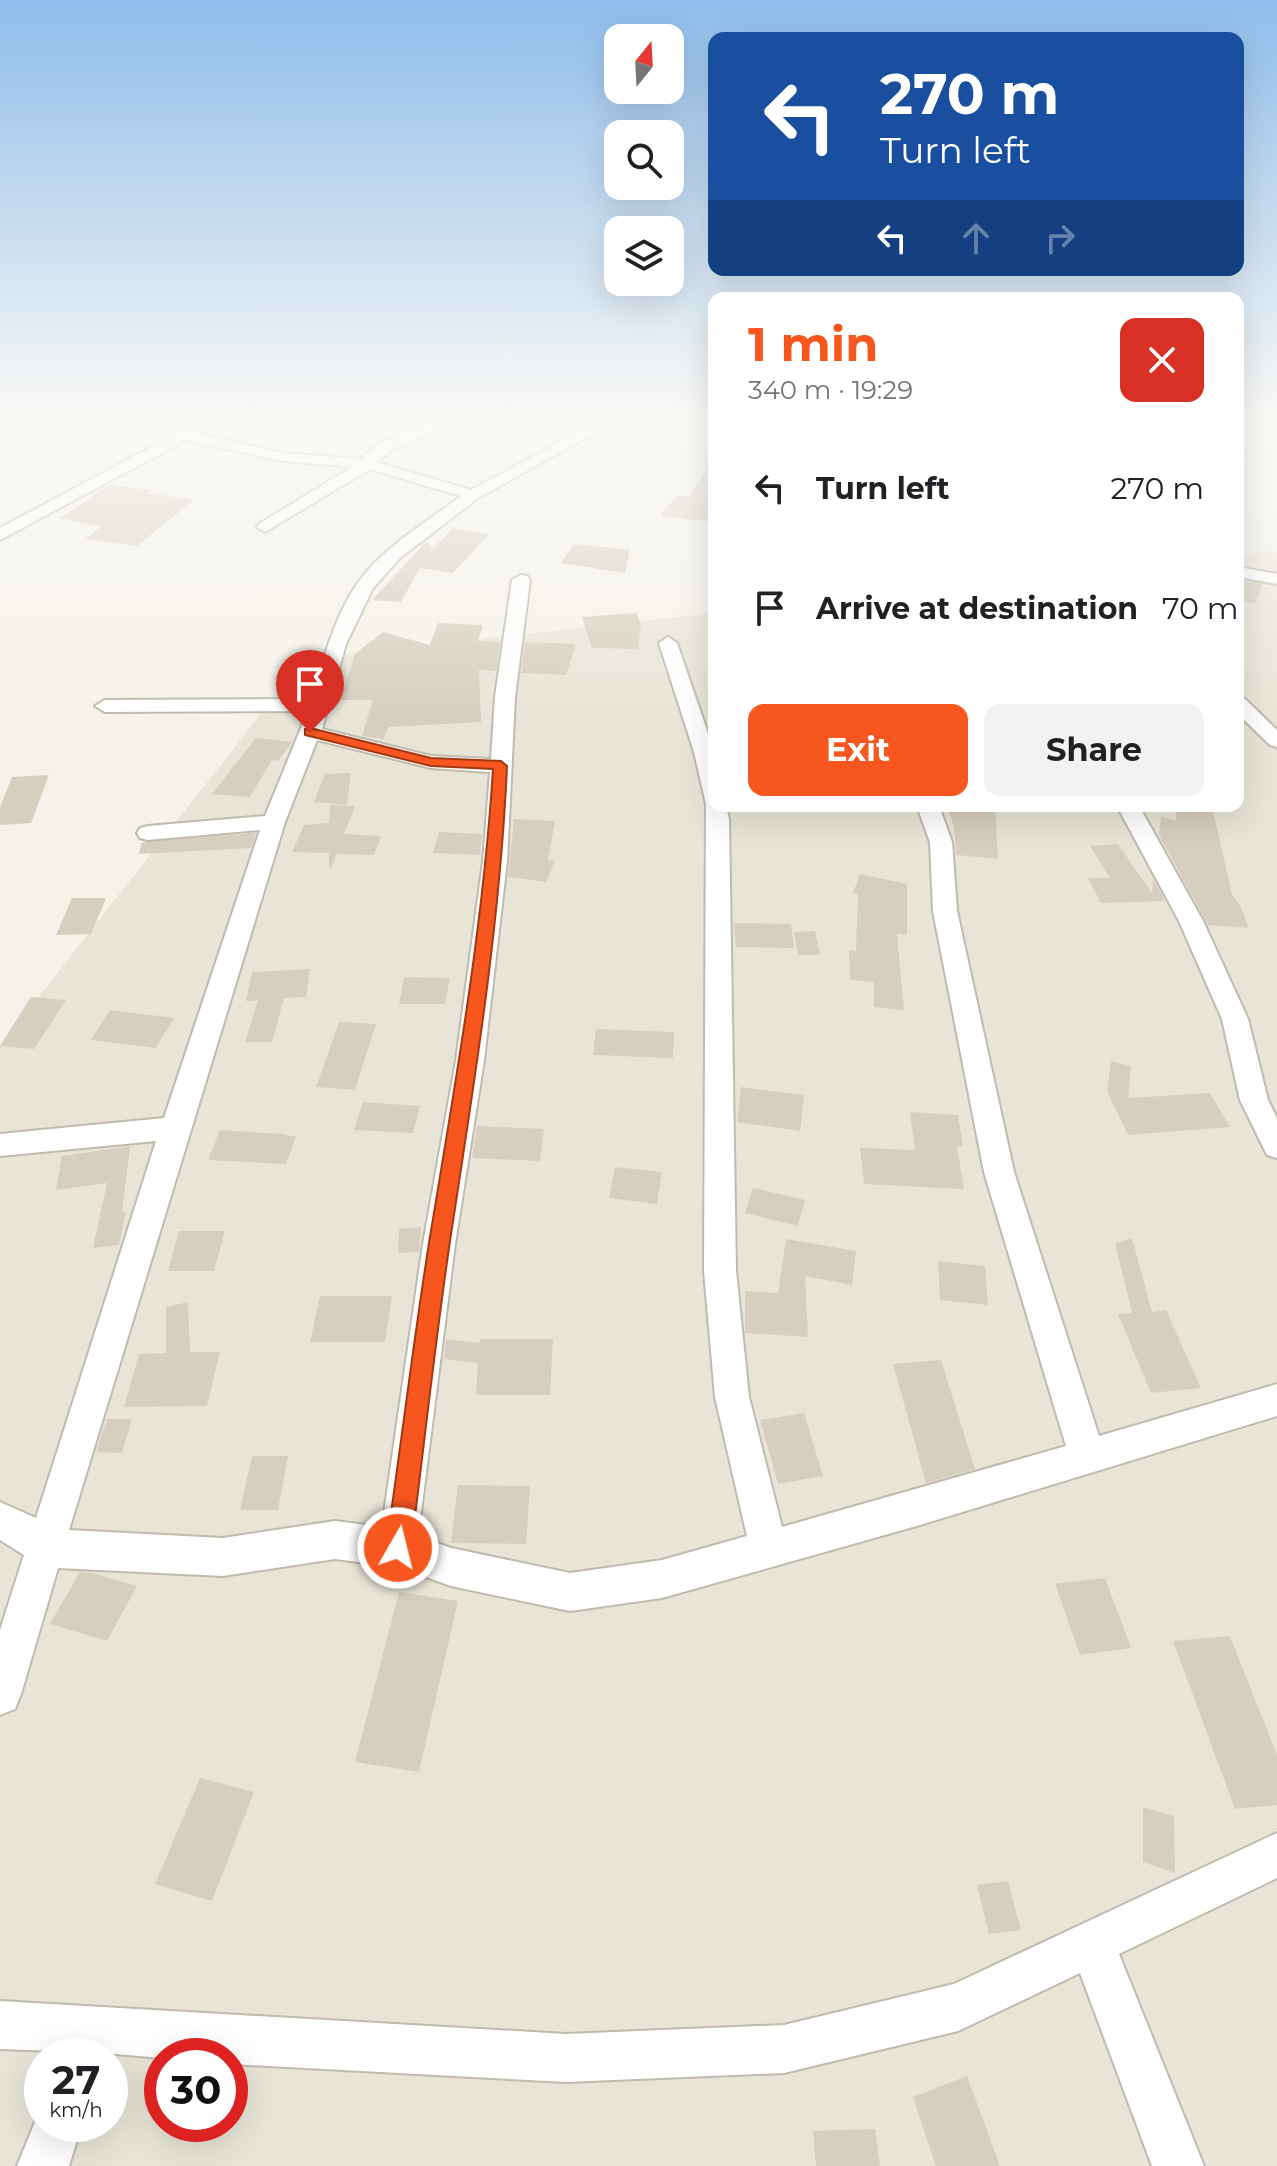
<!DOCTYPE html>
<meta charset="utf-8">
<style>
:root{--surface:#fff;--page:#f2f2f2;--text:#202124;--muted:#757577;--accent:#f7561e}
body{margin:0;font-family:Montserrat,sans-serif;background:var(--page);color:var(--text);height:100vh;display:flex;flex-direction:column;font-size:30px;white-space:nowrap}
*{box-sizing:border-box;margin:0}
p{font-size:26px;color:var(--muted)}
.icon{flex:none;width:44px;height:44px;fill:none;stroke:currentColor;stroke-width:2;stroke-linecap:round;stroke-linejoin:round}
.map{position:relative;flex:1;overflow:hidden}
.side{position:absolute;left:708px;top:292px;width:536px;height:520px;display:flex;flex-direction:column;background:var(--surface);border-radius:16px;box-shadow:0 8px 32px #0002}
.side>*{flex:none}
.guide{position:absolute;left:708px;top:32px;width:536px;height:244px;border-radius:16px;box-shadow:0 8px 32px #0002;background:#1a4fa0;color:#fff;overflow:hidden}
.needle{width:52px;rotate:18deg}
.fabs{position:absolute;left:604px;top:24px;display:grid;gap:16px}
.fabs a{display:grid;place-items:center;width:80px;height:80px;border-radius:16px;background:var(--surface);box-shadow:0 8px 32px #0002;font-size:40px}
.speed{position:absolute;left:24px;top:2038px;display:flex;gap:16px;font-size:40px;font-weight:700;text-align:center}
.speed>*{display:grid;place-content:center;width:104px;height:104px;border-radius:50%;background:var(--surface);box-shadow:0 8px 32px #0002;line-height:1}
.speed small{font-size:20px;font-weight:400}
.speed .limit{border:12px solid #d22;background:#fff;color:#111}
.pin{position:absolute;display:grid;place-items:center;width:68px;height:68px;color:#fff;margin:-82px -34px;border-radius:50% 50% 50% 0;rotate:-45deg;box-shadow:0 0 8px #0007}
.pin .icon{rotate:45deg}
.me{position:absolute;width:88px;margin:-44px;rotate:8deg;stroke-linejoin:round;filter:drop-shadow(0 0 6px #0008)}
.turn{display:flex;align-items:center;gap:28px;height:168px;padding:0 40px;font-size:36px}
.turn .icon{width:104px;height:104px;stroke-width:2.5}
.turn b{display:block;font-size:56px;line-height:68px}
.lanes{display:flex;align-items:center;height:76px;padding:0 40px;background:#0003;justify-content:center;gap:40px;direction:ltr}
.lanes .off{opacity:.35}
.round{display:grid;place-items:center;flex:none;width:84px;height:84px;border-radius:16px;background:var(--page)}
.summary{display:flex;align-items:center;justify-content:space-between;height:136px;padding:0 40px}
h1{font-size:48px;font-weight:700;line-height:60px;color:var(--accent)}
.action{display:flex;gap:16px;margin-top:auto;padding:16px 40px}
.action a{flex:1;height:92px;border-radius:16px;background:var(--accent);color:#fff;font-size:32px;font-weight:700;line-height:92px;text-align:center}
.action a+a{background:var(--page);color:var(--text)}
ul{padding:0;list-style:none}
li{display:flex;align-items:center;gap:24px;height:120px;padding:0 40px}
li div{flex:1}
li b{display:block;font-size:30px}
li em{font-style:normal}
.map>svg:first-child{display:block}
.residential{fill:#e8e5d8;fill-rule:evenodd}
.building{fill:#d6cfbf}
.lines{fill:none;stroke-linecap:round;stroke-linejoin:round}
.minor-casing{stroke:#c0bbac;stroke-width:4}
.minor{fill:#fff;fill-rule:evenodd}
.route{fill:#f7561e;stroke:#a13814;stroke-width:2}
</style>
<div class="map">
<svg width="1277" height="2166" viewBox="0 0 1277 2166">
<rect width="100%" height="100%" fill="#f4f2e9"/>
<path class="residential" d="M1273,551L1277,552V2166H0V1046L304,659L714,613V806H1238V555ZM42,2056H110V2124H42ZM162,2056H230V2124H162Z"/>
<path class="building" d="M714,458V522L660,516L677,495L689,497Z
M109,485L152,490L148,493L194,500L137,546L85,539L101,527L60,518Z
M452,529L489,534L453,573L420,568L401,602L372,600L426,542L433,547L430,552Z
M574,544L630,550L625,573L561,563Z
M1238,580L1262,584L1255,604L1238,600Z
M636,613L641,624L638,649L592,648L582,617Z
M438,623L483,625L478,641L500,642L496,671L479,670L481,722L388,727L384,739L362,736L373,700H341L355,654L383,632L430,645Z
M525,642L576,644L566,675L521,673Z
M256,738L292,742L278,761L272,760L250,797L212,794Z
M351,773L347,805L314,802L325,774Z
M49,775L31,823L0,825V807L12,777Z
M330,805L355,806L344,834L381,836L374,855L337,854L331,868L329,867V853L292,852L304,825L329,823Z
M947,806H995L998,859L956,855L954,827Z
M1176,806H1212L1232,894L1241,907L1249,928L1208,925L1159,835L1161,817L1176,820Z
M514,819L555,821L548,860L555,861L546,882L508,877Z
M439,832L482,834L480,855L433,853Z
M256,833L251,848L139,854L142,842Z
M1118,844L1152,893L1153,879L1165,901L1101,903L1088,878H1110L1090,846Z
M860,874L907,884V935L897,934L904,1010L874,1007V982L850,980L849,950L856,951L858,894L853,893Z
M72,898H106L91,934L56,935Z
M734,923L791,924L794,948L736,947Z
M815,931L820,955H798L794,932Z
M310,969L306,997L284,998L272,1042H245L258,1000L246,1001L252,972Z
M404,977L450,978L445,1004H399Z
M31,997L66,1000L34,1049L0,1046Z
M110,1010L174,1018L156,1048L91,1040Z
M339,1022L376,1024L355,1090L316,1087Z
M596,1029L674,1032L673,1058L593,1055Z
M1111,1061L1131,1066L1128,1098L1210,1093L1230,1127L1128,1135L1107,1091Z
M741,1087L804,1095L800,1131L737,1122Z
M363,1102L420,1106L413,1133L354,1130Z
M910,1112L958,1115L963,1146H957L964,1189L864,1184L860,1148L915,1150Z
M477,1126L544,1129L540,1161L472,1158Z
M220,1130L283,1134L296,1137L286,1164L208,1160Z
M130,1146L122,1212L126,1211L119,1245L93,1248L107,1183L56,1190L62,1156Z
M615,1167L662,1172L657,1204L609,1198Z
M753,1188L805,1200L798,1226L745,1213Z
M421,1227L419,1252L398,1253L399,1229Z
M179,1231H225L214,1271H168Z
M1132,1238L1152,1312L1166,1310L1201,1388L1151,1393L1118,1314L1132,1313L1115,1243Z
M786,1239L856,1251L852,1285L805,1276L808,1337L745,1333V1291L778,1293Z
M938,1261L985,1266L988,1305L940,1300Z
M320,1296H392L385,1342H310Z
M188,1302L190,1352H220L207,1406L124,1407L139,1354L166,1353V1307Z
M446,1339L480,1343V1339H553L550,1395H476L478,1363L444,1359Z
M941,1360L975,1469L926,1483L893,1364Z
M804,1413L823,1476L778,1484L760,1420Z
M107,1419H132L122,1453L96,1452Z
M252,1456H288L278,1510H240Z
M458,1485L530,1486L526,1544L451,1543Z
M80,1572L93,1573L137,1586L107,1641L50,1624Z
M1105,1578L1131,1648L1080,1655L1055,1584Z
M399,1592L458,1601L419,1772L355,1762Z
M1230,1636L1277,1755V1805L1235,1809L1173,1641Z
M200,1778L254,1792L212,1901L155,1884Z
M1143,1807L1174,1816L1175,1873L1143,1862Z
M1008,1881L1021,1930L989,1934L977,1885Z
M967,2076L1000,2166H936L913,2097Z
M875,2129L880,2166H816L813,2131Z"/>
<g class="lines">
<g class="minor-casing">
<path id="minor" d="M229,416H251L198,434L283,453L362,459C378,438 440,416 466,416L397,447L376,462L471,490L608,416H625L478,498L400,558L373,588L346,644L322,729L431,756L491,759L495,697L512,580L521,575L527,576L530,580L515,697L507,861L484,1060L455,1244L418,1536L451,1548L570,1573L662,1560L747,1536L715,1397L704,1271L706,804L694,752L659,643L668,637L677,643L714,751V806H726L729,819L736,1271L749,1397L782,1527L1066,1446L984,1172L933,911L930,842L917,806H939L952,842L957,911L1014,1172L1099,1436L1277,1384V1416L920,1525L662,1598L570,1611L451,1586L398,1567L335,1559L223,1576L58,1568L21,1694L15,1709L0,1715V1630L24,1555L0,1540V1502L36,1518L156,1141L0,1156V1134L164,1118L260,830L148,840L140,838L137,833L140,828L148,826L265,816L308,711L105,712L95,706L105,700L312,699C323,660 334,618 357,584C383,547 426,523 461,496L370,469L265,532L257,527L259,524L352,467L283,461L186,440L0,540V528L189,427ZM317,740L431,768L490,772L483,861L456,1060L423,1244L382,1527L335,1521L223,1538L69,1530L285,822Z
M1238,416H1248L1238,424Z
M1238,567L1277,574V584L1238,577Z
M1238,697L1245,699L1277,730V747L1270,745L1238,714Z
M1117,806H1139L1203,921L1248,1019L1268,1100L1277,1118V1158L1267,1155L1240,1100L1222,1019L1179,921Z
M1277,1833V1878L1119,1954L1204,2166H1152L1080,1973L958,2031L784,2073L566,2082L230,2064V2056L162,2058L104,2053L103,2056H55L56,2051L0,2049V2001L566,2034L784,2025L954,1984Z
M42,2105V2124H82L69,2166H17Z"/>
</g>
<use href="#minor" class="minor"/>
</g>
<linearGradient id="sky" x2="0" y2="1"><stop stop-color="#8ebdeb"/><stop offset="0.58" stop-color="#faf9f5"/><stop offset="1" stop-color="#faf9f5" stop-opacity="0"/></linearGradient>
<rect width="1277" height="719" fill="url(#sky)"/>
<path class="route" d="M310,728L431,758L501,761L507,766C500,926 474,1083 450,1241C435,1343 424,1446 411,1548L407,1557L398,1561L390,1557L386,1548C401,1446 413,1344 429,1243C455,1085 483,929 493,769L431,766L305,735V729Z"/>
</svg>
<div class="fabs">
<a><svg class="needle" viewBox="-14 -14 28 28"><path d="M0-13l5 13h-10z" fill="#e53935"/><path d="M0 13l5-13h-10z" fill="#757577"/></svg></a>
<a><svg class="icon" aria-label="search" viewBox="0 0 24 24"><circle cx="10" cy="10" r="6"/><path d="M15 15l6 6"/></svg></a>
<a><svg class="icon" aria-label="layers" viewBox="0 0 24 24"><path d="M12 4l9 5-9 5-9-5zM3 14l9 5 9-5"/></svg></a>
</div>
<div class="speed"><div>27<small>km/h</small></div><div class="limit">30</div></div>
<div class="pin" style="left:310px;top:732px;background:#d93025"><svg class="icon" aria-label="arrive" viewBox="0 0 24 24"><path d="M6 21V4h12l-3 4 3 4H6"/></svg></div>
<svg class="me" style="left:398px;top:1548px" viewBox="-20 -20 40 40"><circle r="17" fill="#f7561e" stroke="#fff" stroke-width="3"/><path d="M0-11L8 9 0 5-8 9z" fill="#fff"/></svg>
<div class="guide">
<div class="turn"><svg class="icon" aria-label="left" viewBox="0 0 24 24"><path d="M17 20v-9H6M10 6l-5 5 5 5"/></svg><div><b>270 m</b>Turn left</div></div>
<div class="lanes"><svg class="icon" aria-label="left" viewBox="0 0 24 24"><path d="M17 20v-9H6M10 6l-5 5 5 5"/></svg><svg class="icon off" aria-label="ahead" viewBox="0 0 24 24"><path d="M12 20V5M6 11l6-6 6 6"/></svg><svg class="icon off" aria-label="right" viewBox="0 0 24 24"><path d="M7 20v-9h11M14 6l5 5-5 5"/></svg></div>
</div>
<section class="side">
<div class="summary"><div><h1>1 min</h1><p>340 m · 19:29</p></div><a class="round" style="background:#d93025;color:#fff"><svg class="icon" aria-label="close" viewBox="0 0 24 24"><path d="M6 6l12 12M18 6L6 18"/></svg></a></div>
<ul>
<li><svg class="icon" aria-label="left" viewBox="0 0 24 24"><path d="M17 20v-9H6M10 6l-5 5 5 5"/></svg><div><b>Turn left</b></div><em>270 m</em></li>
<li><svg class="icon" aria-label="arrive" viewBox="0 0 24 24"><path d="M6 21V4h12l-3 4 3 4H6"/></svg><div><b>Arrive at destination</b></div><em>70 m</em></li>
</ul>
<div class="action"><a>Exit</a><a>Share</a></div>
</section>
</div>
